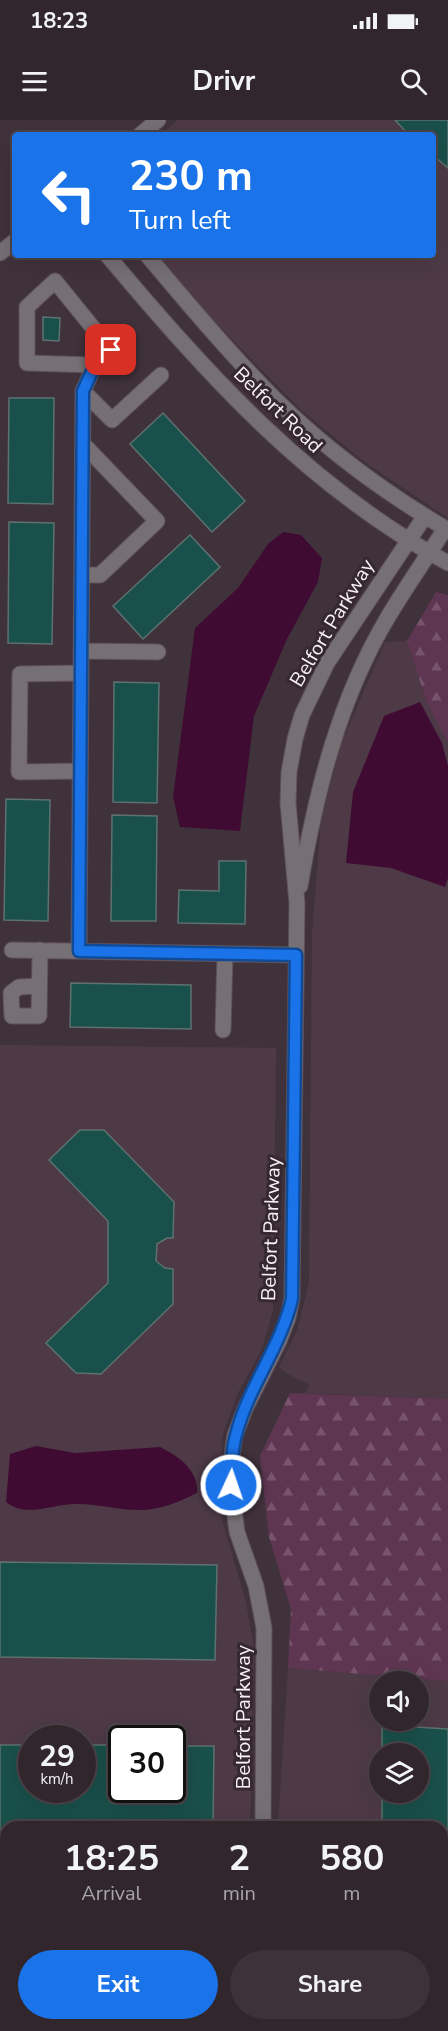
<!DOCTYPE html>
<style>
:root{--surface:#30262c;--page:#3c3238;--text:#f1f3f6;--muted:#a8a5a9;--line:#4b4348;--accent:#1a73e8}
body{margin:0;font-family:"Nunito Sans",sans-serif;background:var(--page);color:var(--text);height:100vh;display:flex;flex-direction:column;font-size:22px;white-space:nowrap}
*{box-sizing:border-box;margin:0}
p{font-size:20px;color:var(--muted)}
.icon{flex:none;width:33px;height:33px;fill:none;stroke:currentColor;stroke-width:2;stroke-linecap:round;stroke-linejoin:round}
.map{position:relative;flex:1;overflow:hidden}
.details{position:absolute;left:0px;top:1701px;width:448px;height:210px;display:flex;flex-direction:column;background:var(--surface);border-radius:18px 18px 0 0;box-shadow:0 6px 24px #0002,0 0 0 2px var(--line)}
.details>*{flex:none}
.guide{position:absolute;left:12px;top:12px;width:424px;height:126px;border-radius:6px;box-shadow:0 6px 24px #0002,0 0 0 2px var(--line);background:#1a73e8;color:#fff;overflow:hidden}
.buttons{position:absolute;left:369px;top:1551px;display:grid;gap:12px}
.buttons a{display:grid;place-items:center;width:60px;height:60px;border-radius:50%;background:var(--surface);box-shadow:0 6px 24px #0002,0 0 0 2px var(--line);font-size:30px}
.speed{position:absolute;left:18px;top:1605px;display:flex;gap:12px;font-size:30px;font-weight:700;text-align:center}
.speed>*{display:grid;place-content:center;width:78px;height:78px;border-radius:50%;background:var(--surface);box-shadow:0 6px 24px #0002,0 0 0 2px var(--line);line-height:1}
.speed small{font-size:15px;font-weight:400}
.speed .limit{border:3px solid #111;border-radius:9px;background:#fff;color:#111}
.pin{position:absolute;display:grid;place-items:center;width:51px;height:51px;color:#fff;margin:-26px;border-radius:12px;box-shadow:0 3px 9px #0006}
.me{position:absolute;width:66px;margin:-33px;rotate:3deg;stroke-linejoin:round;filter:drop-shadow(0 0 4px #0008)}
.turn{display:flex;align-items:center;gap:21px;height:126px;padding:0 18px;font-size:27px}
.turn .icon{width:78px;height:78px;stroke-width:2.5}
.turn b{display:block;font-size:42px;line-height:51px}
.eta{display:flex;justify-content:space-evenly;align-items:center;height:102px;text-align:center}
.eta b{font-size:36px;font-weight:700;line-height:42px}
.primary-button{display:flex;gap:12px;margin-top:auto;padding:12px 18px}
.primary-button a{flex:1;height:69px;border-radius:36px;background:var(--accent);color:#fff;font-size:24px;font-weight:700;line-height:69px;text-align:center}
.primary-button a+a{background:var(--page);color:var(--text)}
.status{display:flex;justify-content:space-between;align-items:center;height:42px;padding:0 30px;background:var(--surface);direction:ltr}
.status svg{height:16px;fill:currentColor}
header{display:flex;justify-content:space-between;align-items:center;height:78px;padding:0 18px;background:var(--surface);font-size:27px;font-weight:700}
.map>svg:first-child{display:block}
.built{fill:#4e3a47;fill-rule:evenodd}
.forest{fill:url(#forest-firs)}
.water{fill:#400b33}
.building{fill:#1a504b;stroke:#5d716f;stroke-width:1.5}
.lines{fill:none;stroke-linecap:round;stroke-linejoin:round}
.minor-casing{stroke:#5e5159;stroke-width:17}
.minor{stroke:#766f74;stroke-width:15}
.route-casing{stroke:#114b97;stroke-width:15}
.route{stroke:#1a73e8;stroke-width:10}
.labels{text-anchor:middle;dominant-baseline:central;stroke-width:6;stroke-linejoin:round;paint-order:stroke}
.street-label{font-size:20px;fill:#faf1f6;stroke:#352831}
</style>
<div class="status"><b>18:23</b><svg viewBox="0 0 49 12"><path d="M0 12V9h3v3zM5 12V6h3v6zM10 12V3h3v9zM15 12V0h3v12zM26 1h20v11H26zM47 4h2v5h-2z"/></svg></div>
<header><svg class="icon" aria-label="menu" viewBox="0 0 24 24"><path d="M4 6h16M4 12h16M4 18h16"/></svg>Drivr<svg class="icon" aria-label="search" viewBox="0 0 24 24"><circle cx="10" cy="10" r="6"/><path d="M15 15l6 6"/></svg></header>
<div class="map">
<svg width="448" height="1911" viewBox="0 0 448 1911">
<defs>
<pattern id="forest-firs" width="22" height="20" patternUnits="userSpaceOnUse" patternTransform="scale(1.5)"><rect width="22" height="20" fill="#5f3652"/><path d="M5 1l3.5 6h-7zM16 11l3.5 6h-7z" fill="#77546c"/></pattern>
</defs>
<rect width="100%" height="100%" fill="#40323b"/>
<path class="built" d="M178,0H448V398L366,343L300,289L213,200L158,135H434V15H160Z
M407,521L426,580L448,623V1279L305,1273L310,1265L288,1254L279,1247L297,1211L309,1163L312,814L321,701L341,624L385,522Z
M0,925L276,928L273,1190L262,1229L238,1273L222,1317L220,1393L246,1482L254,1528L250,1707H6V1905H442V1707H278L288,1548L448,1561V1911H0ZM380,1562H418V1600H380ZM32,1618H82V1670H32ZM122,1618H172V1670H122ZM380,1634H418V1672H380Z"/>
<path class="forest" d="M436,472L448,475V623L426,580L407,521Z
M290,1273L448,1279V1561L288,1548L291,1489L269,1417L260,1336Z"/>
<path class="water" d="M283,412L301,415L322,438L318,462L287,519L254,596L240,711L180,707L173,677L195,508L238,468L268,424Z
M420,582L442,623L448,646V758L445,767L391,748L346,743L353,672L384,596Z
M36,1326L75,1333L160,1327C179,1336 199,1351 197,1373C180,1381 163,1389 144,1390C122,1391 100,1384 78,1384C54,1383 26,1399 6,1382L10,1334Z
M201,1905H294V1911H201Z"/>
<path class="building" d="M395,0H448V48L434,36V15H409Z
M43,197L60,198L59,221L43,220Z
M9,278H54L53,384L8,383Z
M163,293L245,381L212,412L130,324Z
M9,402L54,403L52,524L8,523Z
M190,415L220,447L143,519L113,486Z
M114,562L159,563L157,683L113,682Z
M6,679L50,680L48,801L4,800Z
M112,695L157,696L156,801H111Z
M219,741H246L245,804L178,803L179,770L219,771Z
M71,863L191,865V909L70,907Z
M80,1010H104L174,1082L173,1118H167L157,1124L156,1141L165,1148L173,1149V1184L101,1254L76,1253L46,1223L108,1163V1101L49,1040Z
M0,1442L217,1445L215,1540L0,1537Z
M382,1605L448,1609V1911H381V1905H442V1707H382V1672H418V1634H382Z
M0,1625H32V1670H82V1625H122V1670H172V1626H214L213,1707H6V1718H0Z
M32,1905H99V1911H32Z"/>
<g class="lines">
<g class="minor-casing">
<path id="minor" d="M140,15L158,0
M0,133L15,121
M107,135C208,255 308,367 448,443
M147,135C189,185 231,235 277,281C328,331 387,374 448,410
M83,271L112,300L161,255
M82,455H100L157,401L83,324
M81,531L158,532
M80,651L19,652L20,554L81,553
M300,766C316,672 339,579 388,497C406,467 426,438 445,409
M12,830L296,835
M79,831L83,271L95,245L111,230L55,161L27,187V243L95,245
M39,866L19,867L11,873L12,896H39L40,830
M223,910L225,834
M263,1707L264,1508L256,1466L237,1412L231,1365L232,1335L235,1315L245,1289L279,1221L288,1198L292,1178L297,783L288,683L289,652L295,619L302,595L327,543L425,396"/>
</g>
<use href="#minor" class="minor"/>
</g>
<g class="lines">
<g class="route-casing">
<path id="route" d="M111,230L95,245L83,271L79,831L296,835L292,1179C280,1229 248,1267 236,1315C231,1331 232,1349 231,1365"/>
</g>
<use href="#route" class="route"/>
</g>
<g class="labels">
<g class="street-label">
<text transform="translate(278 290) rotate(44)">Belfort Road</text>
<text transform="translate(332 503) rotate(-59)">Belfort Parkway</text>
<text transform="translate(271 1109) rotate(-88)">Belfort Parkway</text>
<text transform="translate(243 1597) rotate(-90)">Belfort Parkway</text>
</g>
</g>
</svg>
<div class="buttons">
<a><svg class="icon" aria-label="sound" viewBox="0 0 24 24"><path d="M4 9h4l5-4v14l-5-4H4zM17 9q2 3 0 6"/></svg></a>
<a><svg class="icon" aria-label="layers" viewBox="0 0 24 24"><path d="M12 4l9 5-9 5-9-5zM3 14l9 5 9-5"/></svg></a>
</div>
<div class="speed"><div>29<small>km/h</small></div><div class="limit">30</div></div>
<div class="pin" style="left:111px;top:230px;background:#d93025"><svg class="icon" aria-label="arrive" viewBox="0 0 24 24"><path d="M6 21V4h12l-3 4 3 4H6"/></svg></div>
<svg class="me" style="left:231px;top:1365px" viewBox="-20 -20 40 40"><circle r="17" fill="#1a73e8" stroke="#fff" stroke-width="3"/><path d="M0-11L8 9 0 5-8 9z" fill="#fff"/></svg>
<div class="guide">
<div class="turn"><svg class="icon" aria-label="left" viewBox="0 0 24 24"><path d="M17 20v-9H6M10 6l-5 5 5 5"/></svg><div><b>230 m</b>Turn left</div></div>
</div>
<section class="details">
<div class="eta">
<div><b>18:25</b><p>Arrival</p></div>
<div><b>2</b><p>min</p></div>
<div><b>580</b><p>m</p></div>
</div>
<div class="primary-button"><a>Exit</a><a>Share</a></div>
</section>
</div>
